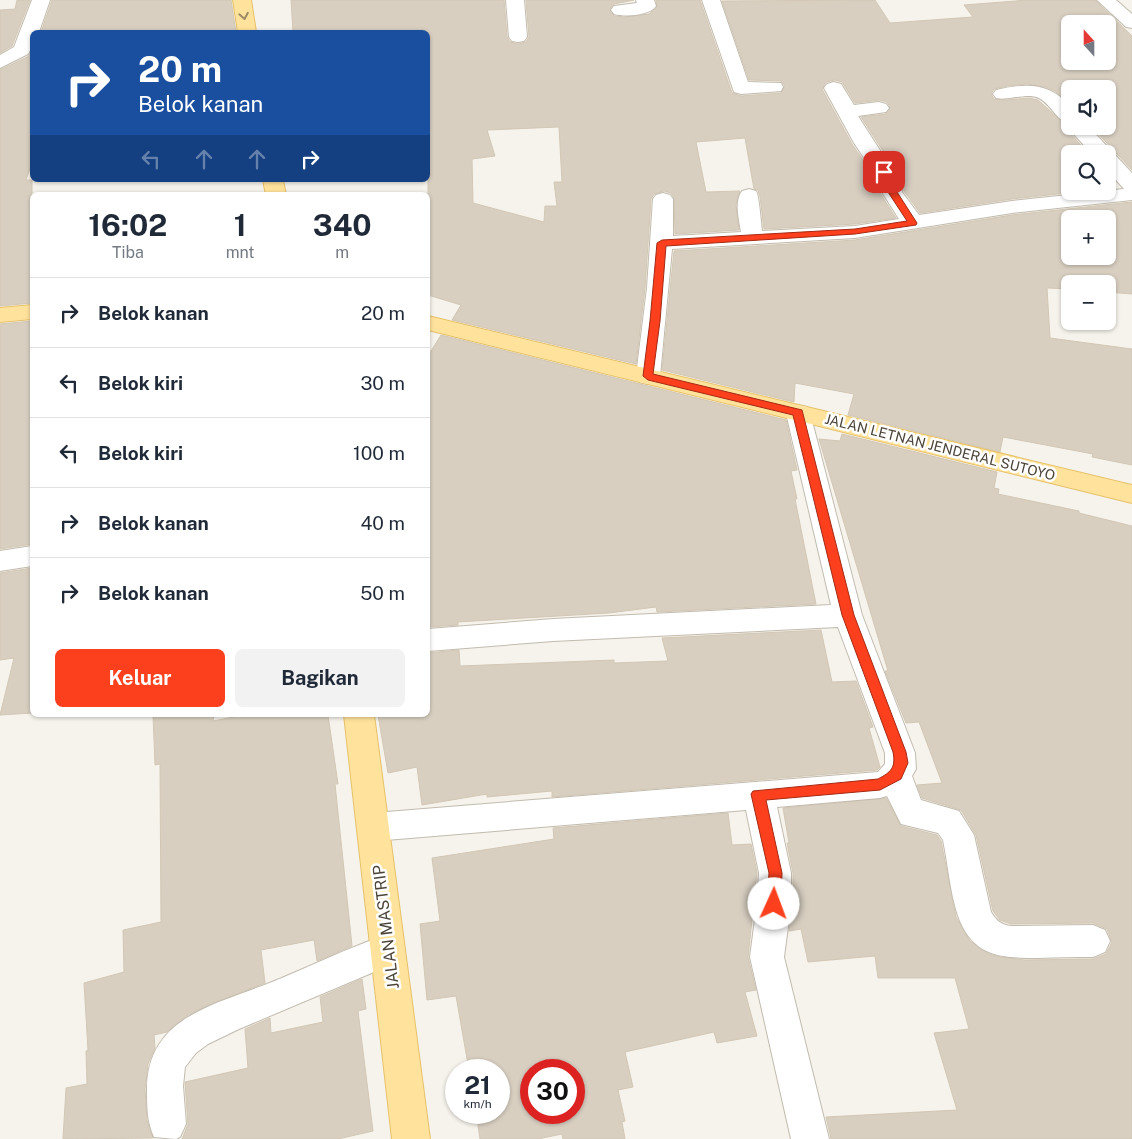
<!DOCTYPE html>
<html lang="id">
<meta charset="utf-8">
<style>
:root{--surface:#fff;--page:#f2f2f3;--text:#1f2937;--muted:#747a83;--line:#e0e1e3;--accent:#fc3f1d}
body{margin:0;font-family:"Public Sans",sans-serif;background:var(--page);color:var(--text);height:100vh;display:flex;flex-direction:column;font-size:19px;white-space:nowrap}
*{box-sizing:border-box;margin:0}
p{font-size:16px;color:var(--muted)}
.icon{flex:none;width:28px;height:28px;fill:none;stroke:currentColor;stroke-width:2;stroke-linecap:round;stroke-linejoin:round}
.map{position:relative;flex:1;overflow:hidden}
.details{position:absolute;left:30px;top:192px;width:400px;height:525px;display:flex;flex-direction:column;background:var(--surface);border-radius:8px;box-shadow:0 1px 4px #0004}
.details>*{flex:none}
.hud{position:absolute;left:30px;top:30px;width:400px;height:152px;border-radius:8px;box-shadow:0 1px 4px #0004;background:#1a4fa0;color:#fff;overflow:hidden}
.needle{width:32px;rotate:339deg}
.controls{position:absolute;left:1061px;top:15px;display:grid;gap:10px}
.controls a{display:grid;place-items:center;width:55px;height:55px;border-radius:8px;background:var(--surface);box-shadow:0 1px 4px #0004;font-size:25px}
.speed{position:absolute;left:445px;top:1059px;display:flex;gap:10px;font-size:25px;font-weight:700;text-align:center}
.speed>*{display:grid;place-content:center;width:65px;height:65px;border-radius:50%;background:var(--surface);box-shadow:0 1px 4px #0004;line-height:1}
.speed small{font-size:12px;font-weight:400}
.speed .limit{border:8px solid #d22;background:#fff;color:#111}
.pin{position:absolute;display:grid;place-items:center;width:42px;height:42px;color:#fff;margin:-21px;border-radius:10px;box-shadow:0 2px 8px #0006}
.me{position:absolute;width:55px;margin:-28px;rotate:2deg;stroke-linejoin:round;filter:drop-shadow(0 0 4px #0008)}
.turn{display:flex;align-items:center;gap:18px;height:105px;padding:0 25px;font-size:22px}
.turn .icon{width:65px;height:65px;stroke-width:2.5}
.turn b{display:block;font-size:35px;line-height:42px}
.lanes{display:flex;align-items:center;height:48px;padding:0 25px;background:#0003;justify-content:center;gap:25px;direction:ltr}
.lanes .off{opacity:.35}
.eta{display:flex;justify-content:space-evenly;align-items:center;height:85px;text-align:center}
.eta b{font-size:30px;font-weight:700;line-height:35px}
.cta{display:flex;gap:10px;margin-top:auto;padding:10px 25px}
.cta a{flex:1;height:58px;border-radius:8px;background:var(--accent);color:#fff;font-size:20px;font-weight:700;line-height:58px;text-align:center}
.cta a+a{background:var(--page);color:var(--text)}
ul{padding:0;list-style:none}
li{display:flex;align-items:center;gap:15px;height:70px;padding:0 25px;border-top:1px solid var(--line)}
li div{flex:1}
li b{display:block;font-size:19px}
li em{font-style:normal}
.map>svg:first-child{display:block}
.building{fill:#d8cfc1;stroke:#d3c7b4;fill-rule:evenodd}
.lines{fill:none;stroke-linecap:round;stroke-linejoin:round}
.minor-casing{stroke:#c2bbae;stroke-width:2}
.major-casing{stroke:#e6c16a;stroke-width:2}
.minor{fill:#fff;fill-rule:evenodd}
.major{fill:#ffe39c;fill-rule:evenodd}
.oneway{stroke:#9c8c66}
.route{fill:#fc3f1d;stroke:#a42913}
.labels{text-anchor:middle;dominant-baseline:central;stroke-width:5;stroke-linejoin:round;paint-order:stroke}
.street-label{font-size:14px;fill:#4b4439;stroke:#fff}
.near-street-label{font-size:16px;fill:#4b4439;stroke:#fff}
</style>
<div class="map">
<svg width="1132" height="1139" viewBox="0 0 1132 1139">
<rect width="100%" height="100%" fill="#f6f3ec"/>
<path class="building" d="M17,0H30L12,46L0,53V10L15,9Z
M52,0H231L236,32H41Z
M291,0H504L507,37L510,42L518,44L526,42L529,37L526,0H634L614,4L610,9L614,16L624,17L649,14L657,7L656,0H700L732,93L741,96L781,93L785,86L781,81L749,80L722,1L875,0L890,23L973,17L964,5L1028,0H1095L1132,36V170L1091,126H1108V89H1070V103L1055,91L1046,87L1027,84L1007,86L994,89L991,94L994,99L1007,100L1029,98L1038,100L1066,125L1068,131L1089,154H1070V191H1085L1012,199L920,213L904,191L903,182L861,117L886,114L890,107L887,102L880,100L855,103L842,82L835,80L826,82L822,89L852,144L879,184L880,193L896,218L855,224L764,229L760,197L758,190L754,189L745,138L696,142L706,192L740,191L736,205L739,230L675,234L674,198L671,193L664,191L654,194L651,199L645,288L636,364L452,320L461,305L428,295V32H293ZM1070,24H1108V61H1070ZM559,127L562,182H554L557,206H545L544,222L473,203L472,159L495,156L487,130Z
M32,50V162L26,180H32V303L0,306V70L29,56Z
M1132,202V294L1108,292V284H1070V289L1047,288L1050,338L1132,349V465L1092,457L1093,454L1003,437L1000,452L848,415L854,394L795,383L794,402L662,370L674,251L855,240L1012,215ZM1070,219H1108V256H1070Z
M32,321V544L0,549V324Z
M441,335L786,420L797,470L791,471L797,499H795L816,604L657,612L656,607L609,613L458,622V625L428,627V356Z
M842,434L997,472L994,488L999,489L998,494L1079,511V513L1132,526V1139H831L826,1117L957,1110L934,1033L969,1029L955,978H878L875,956L808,962L801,929L789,931L793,904V873L787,843H789L783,808L886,798L901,826L937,835L941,841L956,917L970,941L989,954L1000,957L1025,960L1093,959L1106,954L1112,942L1107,929L1093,923L1011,924L1000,920L993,911L976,835L961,810L922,798L917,785L942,783L919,722L906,723L885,671H888L819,439L840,441Z
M32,568V713L0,715L14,658L0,660V573Z
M821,630L832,682L856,681L873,727L869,728L880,767L877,770L552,797V791L487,797V794L422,805L417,767L388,773L378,715H428V653L459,650L460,666L614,660V663L668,661L662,638Z
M153,715H214L213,721L244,715H328L338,784H335L352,946L317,961L314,940L261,950L265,983L208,1005L188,1015L167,1032L154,1035L155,1048L148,1064L145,1089L147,1120L153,1138L63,1139L66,1088L87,1084L86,1051L88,1050L84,983L124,972L123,930L161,922L160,764L155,765Z
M728,813L732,845L751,844L757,873L748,957L756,990L745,992L757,1036L717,1043L714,1032L625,1052L633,1087L618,1090L625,1121L622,1122L625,1139H563L562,1134L538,1139H480L476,1112H499V1070H469L456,996L427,1000L420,924L440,921L432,858L554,839L553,828ZM531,1070H574V1112H531Z
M362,979L366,1009L358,1011L373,1131L338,1139H182L188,1124L185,1082L248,1068L245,1029L270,1018L271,1033L323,1022L320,997Z"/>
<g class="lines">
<g class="minor-casing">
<path id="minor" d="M32,0H50L39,32H32V47L28,54L0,68V55L14,47Z
M506,0H524L527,37L524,41L518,42L512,41L509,37Z
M636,0H654L656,6C649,16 625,17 614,14L611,10L614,6L637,3Z
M702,0H720L748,82L781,83L783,87L781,91L741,94L734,92Z
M1097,0H1116L1132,14V28L1126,27Z
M834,82L841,84L854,105L879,102L886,104L889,108L886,112L858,116L901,183L902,192L919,215L1012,201L1124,189L1108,171V154H1092L1070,130L1067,126L1069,124C1056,120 1051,104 1039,98C1027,92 1009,101 996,98L993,94L996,90C1026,83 1049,82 1070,106V126H1088L1132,173V200L1012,213L855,238L672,249L660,376L657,382L648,384L639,382L636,376L647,288L653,199L656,195L663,193L670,195L673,199V236L741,232C739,219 734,202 742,191L749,189L756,191C759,195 761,222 762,231L855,226L899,219L882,192L881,183L854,143L824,88L827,84Z
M798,405L807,407L810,413L862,615L915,753L916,769L912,776L921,800L959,811L974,835L991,912C996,920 1001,925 1011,926L1093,925L1105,930L1110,941L1105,952L1093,957C1075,957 1057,957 1039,958C1000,958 973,957 958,916C950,892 948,864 943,840L938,833L901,824L887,796L880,798L777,807L791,873V904L784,957L829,1139H791L750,957L757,904L759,873L746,810L374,841L363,837L358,827L363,817L374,813L878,772L885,764V753L838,627L553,641L428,651V629L553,619L831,605L786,413L789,407Z
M32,546V566L0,571V551Z
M388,934L400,939L405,950L400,961L239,1029L208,1044L196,1053L185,1067L183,1086L186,1124L180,1137L176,1139L154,1137C147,1122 147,1106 147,1089C147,1016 218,1004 272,982C311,966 348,948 388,934Z"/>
</g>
<g class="major-casing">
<path id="major" d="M233,0H251L256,32H238Z
M263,180H283L286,195H266Z
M32,305V319L0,322V308Z
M428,316L1132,485V503L428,330Z
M344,715H374L430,1139H392Z"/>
</g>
<use href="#minor" class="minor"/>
<use href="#major" class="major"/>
</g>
<defs><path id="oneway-chevron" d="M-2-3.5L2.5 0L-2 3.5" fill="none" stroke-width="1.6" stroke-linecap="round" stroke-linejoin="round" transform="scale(1.25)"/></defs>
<use class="oneway" href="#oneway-chevron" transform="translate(244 16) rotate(80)"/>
<path class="route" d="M884,169L887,170L895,183L897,192L917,223L916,225L855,234L666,246L660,321L653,374L802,410L854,615L906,752L908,763L901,779L880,790L766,800L782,873L781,904L779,908L774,910L769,908L767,904L769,873L751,794L753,791L878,779C891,772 896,768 893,752L842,615L793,415L648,380L643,376L650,321L657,243L662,240L855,229L907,221L888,192L887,183L879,172Z"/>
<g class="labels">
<g class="street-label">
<text transform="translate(940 447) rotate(14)">JALAN LETNAN JENDERAL SUTOYO</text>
</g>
<g class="near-street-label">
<text transform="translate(386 927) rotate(-97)">JALAN MASTRIP</text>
</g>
</g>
</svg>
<div class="controls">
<a><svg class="needle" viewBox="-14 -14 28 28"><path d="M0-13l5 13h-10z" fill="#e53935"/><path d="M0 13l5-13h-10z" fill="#747a83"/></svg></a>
<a><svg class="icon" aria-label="sound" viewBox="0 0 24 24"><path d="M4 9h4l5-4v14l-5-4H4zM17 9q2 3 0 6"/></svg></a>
<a><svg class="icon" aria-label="search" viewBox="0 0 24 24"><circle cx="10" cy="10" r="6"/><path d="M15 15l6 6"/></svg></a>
<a>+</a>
<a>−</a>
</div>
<div class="speed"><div>21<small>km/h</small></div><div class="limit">30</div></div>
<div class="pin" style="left:884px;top:172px;background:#d93025"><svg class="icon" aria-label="arrive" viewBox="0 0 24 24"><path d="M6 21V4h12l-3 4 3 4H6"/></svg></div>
<svg class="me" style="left:774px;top:904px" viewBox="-20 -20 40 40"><circle r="19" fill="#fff"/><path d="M0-13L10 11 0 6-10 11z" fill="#fc3f1d"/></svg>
<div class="hud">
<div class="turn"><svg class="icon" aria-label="right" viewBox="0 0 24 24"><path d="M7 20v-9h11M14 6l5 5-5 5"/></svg><div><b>20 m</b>Belok kanan</div></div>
<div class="lanes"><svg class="icon off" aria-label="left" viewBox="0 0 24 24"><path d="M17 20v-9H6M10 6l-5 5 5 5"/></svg><svg class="icon off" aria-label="ahead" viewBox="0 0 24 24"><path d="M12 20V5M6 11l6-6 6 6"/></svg><svg class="icon off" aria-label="ahead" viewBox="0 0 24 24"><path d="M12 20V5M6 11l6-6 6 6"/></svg><svg class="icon" aria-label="right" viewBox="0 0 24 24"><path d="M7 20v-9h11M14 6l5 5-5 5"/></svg></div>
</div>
<section class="details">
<div class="eta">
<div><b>16:02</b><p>Tiba</p></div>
<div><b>1</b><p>mnt</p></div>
<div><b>340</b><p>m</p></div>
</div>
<ul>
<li><svg class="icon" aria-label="right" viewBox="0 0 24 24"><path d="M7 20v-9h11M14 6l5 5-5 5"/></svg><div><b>Belok kanan</b></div><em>20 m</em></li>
<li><svg class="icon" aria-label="left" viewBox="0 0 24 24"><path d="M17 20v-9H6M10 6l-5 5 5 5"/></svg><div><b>Belok kiri</b></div><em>30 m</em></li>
<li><svg class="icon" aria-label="left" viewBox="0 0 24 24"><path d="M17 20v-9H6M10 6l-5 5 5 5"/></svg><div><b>Belok kiri</b></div><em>100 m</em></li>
<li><svg class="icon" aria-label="right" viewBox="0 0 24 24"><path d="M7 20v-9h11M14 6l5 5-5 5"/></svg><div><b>Belok kanan</b></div><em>40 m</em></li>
<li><svg class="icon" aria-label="right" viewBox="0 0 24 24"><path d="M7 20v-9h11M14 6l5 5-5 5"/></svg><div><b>Belok kanan</b></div><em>50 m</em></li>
</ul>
<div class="cta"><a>Keluar</a><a>Bagikan</a></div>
</section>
</div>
